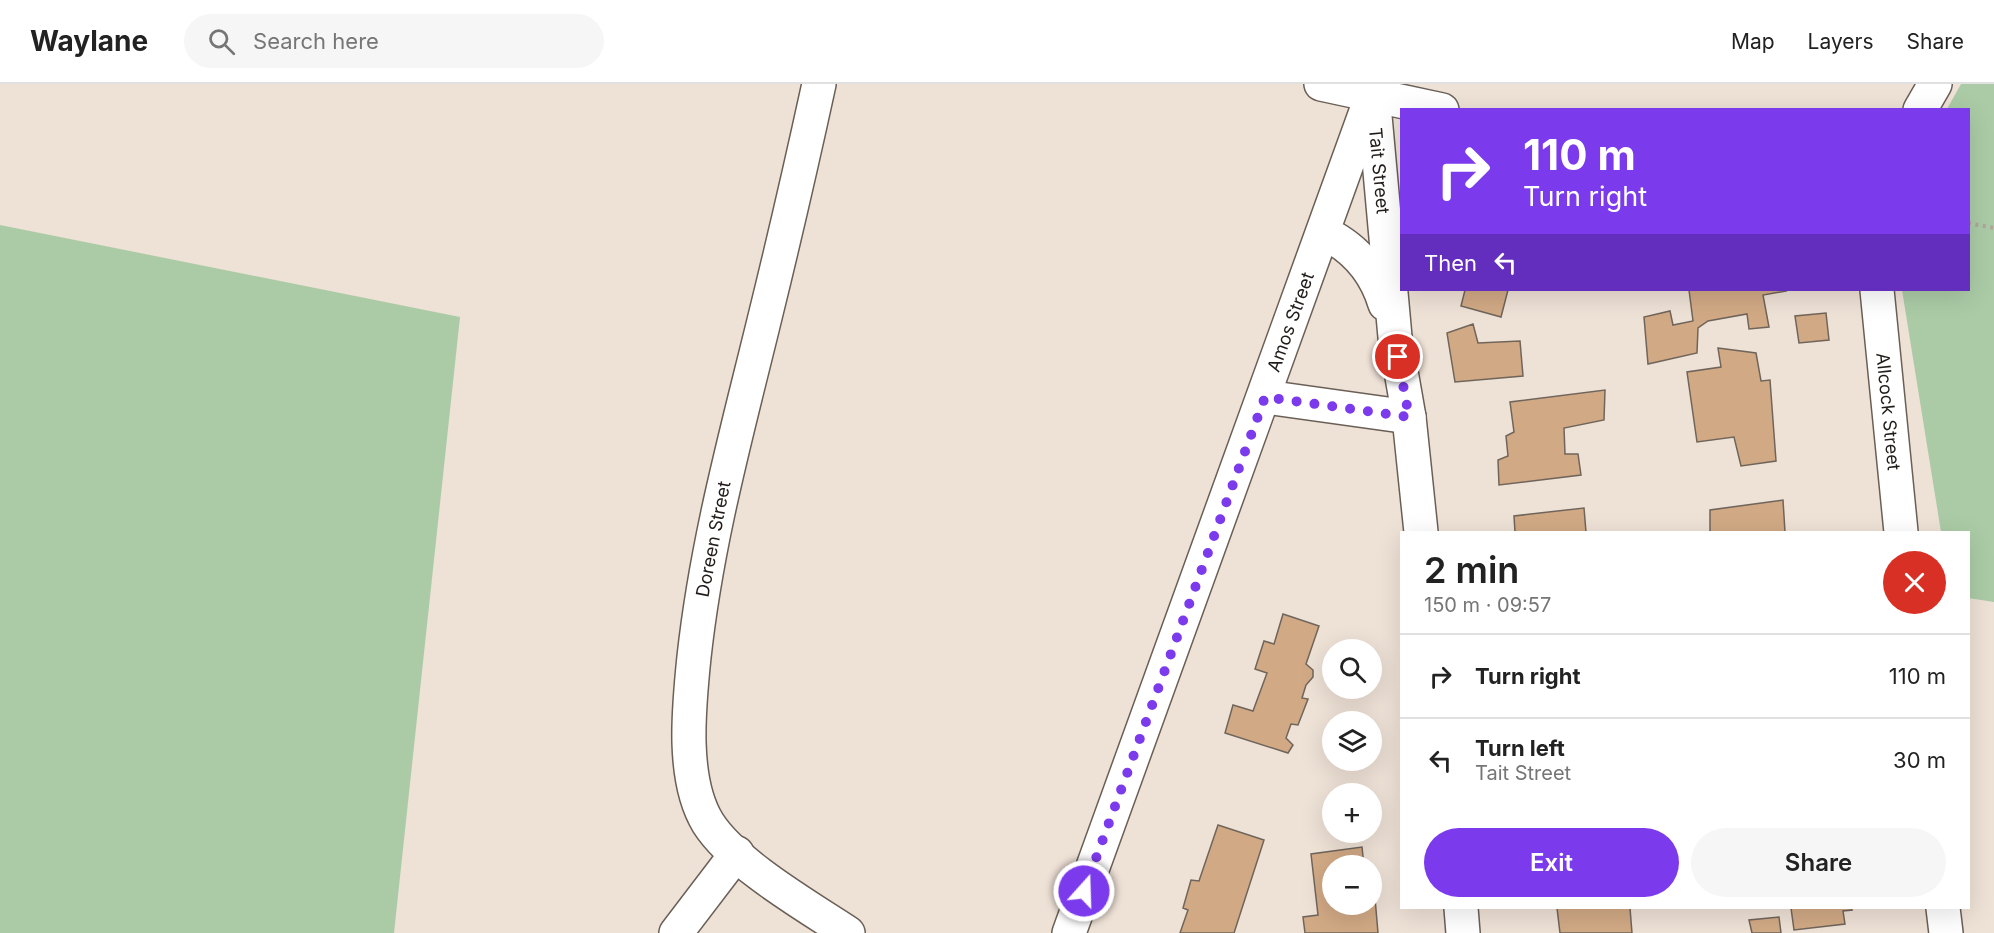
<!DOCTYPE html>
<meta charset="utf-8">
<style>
:root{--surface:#fff;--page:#f6f6f6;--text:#222;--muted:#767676;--line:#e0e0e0;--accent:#7c3aed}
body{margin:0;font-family:Inter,sans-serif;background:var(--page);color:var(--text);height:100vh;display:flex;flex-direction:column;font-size:22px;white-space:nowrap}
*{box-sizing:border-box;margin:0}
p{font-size:20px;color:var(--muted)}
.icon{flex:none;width:33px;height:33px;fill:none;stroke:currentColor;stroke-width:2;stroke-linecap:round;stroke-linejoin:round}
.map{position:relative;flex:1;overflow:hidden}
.sheet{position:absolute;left:1400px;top:447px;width:570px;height:378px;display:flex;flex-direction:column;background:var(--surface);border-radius:0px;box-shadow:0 6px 24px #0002}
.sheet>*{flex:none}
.hud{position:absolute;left:1400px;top:24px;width:570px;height:183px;border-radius:0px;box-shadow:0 6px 24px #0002;background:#7c3aed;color:#fff;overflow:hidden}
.fabs{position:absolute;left:1322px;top:555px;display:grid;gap:12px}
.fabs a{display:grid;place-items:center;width:60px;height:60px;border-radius:50%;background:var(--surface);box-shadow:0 6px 24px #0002;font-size:30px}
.pin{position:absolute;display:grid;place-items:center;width:51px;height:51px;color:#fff;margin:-26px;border:3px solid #fff;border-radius:50%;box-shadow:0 2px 6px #0007}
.me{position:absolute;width:66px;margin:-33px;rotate:20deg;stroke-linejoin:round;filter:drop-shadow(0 0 4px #0008)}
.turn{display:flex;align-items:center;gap:21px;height:126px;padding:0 24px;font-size:27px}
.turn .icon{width:78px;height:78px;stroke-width:2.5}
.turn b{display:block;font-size:42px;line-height:51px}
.then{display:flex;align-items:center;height:57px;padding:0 24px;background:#0003;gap:12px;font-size:22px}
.round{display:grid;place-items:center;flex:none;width:63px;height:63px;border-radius:32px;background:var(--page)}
.summary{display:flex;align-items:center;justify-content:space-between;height:102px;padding:0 24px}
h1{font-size:36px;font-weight:600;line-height:45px}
.action{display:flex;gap:12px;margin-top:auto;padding:12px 24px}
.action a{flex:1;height:69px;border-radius:36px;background:var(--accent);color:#fff;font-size:24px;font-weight:600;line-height:69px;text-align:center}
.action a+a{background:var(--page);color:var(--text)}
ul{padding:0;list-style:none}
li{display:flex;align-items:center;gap:18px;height:84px;padding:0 24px;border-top:2px solid var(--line)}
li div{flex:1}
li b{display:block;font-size:22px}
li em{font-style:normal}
header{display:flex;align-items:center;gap:36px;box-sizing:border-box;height:84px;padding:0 30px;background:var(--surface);border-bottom:2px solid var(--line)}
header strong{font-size:28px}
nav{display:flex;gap:33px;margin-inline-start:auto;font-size:21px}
.search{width:420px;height:54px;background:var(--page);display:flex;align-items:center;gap:15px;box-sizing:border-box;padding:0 21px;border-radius:33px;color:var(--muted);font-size:22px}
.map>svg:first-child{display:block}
.green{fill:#abcba6}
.building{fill:#d1a985;stroke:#70655b;stroke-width:1.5}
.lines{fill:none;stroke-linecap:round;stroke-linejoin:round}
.street-casing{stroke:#6a5f56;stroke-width:36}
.path{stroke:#afa59c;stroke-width:4;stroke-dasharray:3 4.5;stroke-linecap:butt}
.street{stroke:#fff;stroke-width:33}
.route{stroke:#7c3aed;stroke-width:10;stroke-dasharray:0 18}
.labels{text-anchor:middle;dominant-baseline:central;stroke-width:4.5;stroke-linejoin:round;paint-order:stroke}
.street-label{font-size:18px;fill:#211c19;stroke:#fff}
</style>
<header>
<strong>Waylane</strong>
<div class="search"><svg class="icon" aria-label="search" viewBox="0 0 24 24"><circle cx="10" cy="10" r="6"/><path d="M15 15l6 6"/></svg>Search here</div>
<nav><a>Map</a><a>Layers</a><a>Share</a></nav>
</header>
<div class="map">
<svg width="1994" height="849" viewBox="0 0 1994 849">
<rect width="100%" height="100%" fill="#eee1d6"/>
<path class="green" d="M1961,0H1994V518L1968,514V448H1941L1902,206H1968V26L1947,25Z
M0,141L460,233L394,849H0Z"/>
<path class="building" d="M1465,206H1508L1501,233L1461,222Z
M1689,206H1785L1786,207L1763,211L1769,243L1749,245L1747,230L1708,237L1698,244L1697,269L1648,280L1644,233L1670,227L1673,241L1693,237Z
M1826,229L1829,256L1799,259L1795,232Z
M1473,240L1478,259L1520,257L1523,292L1455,298L1447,249Z
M1718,264L1756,269L1761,297L1770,296L1776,377L1741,382L1734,353L1697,358L1687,288L1721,283Z
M1605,306L1604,336L1564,344L1565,370H1578L1581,391L1499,401L1498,376L1508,372L1506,352L1514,348L1510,318Z
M1783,416L1785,448H1710V426Z
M1584,424L1586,448H1515L1514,432Z
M1283,530L1319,542L1306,580L1313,586V593L1306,601L1302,614L1308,615L1298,641L1291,640L1286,654L1293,661L1288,669L1225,649L1233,621L1253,627L1267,589L1255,585L1264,557L1274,560Z
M1218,741L1264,756L1234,849H1180L1188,826L1183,824L1191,796L1199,797Z
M1362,763L1364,782H1332V820H1371V802H1374L1378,849H1305L1303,833L1318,831L1311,770Z
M1557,824H1630L1632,849H1560Z
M1791,824H1851L1852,826L1843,827L1845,840L1794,846Z
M1779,833L1781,849H1752L1749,836Z"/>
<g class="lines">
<g class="street-casing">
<g id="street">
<path d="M819,0C802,78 784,156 765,233C737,348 707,455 694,573C689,622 681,695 708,739C734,780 807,822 848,849"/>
<path d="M1321,0L1442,26"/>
<path id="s1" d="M1374,21L1395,253L1409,333L1421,448"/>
<path d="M1920,26L1935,0"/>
<path d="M1324,149C1354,163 1375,187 1385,220"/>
<path id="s2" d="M1877,206L1901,448"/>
<path d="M1265,313L1409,333"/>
<path d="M1461,824L1463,849"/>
<path d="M1943,824L1946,849"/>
<path d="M676,849L737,769"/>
<path id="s3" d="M1069,849L1376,0"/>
</g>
</g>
<path class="path" d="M1968,139L1994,144"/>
<use href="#street" class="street"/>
</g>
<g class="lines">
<path class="route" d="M1084,807L1265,313L1409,333L1398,273"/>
</g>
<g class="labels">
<g class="street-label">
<text stroke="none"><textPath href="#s1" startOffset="66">Tait Street</textPath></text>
<text stroke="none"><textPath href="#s3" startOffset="650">Amos Street</textPath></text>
<text stroke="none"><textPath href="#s2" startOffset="122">Allcock Street</textPath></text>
<text transform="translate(713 455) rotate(-79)">Doreen Street</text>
</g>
</g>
</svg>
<div class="fabs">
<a><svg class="icon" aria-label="search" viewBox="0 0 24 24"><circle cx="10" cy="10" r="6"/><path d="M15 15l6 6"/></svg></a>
<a><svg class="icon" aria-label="layers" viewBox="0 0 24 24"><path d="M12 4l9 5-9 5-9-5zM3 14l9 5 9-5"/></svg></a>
<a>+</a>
<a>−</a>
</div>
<div class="pin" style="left:1398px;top:273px;background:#d93025"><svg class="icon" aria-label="arrive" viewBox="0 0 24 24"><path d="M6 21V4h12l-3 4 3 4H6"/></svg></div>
<svg class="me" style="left:1084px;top:807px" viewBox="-20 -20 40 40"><circle r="17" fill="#7c3aed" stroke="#fff" stroke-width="3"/><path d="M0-11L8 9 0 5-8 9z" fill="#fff"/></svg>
<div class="hud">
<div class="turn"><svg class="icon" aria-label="right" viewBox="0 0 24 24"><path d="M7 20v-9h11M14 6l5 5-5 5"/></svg><div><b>110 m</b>Turn right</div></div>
<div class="then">Then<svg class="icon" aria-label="left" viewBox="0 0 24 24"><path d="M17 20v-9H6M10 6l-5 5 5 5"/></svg></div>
</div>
<section class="sheet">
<div class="summary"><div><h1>2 min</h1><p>150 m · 09:57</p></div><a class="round" style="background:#d93025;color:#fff"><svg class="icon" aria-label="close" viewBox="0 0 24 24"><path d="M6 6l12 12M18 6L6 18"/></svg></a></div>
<ul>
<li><svg class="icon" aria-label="right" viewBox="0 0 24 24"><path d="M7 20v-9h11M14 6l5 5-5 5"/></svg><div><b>Turn right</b></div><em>110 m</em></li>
<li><svg class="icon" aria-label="left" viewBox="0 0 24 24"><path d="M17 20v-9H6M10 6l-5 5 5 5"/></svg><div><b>Turn left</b><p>Tait Street</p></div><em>30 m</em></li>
</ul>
<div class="action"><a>Exit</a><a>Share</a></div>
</section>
</div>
